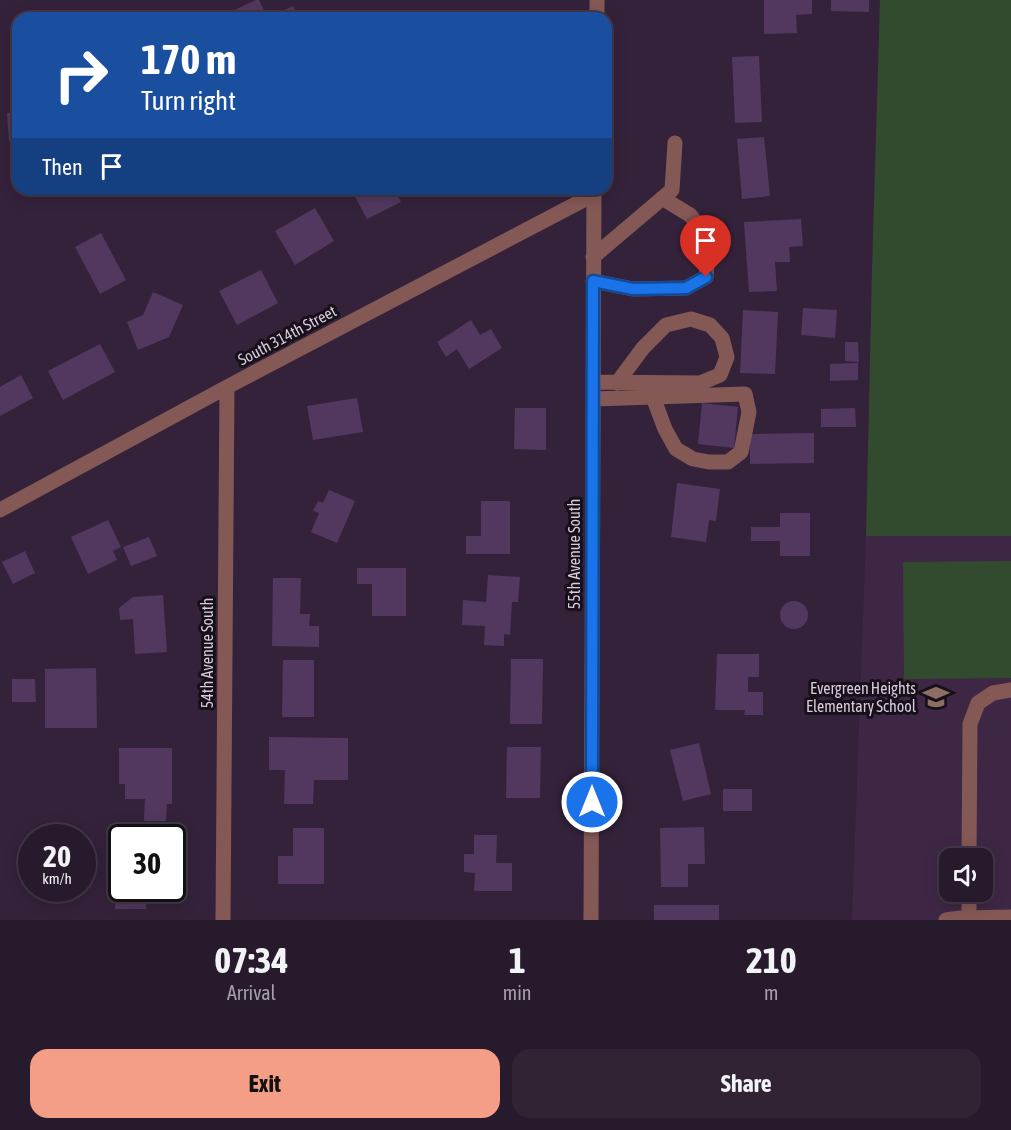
<!DOCTYPE html>
<style>
:root{--surface:#271a2c;--page:#2f2334;--text:#f1f3f6;--muted:#a4a1a9;--line:#433848;--accent:#f49e87}
body{margin:0;font-family:"Asap Condensed",sans-serif;background:var(--page);color:var(--text);height:100vh;display:flex;flex-direction:column;font-size:22px;white-space:nowrap}
*{box-sizing:border-box;margin:0}
p{font-size:20px;color:var(--muted)}
.icon{flex:none;width:33px;height:33px;fill:none;stroke:currentColor;stroke-width:2;stroke-linecap:round;stroke-linejoin:round}
.map{position:relative;height:920px;overflow:hidden}
.details{display:flex;flex-direction:column;background:var(--surface);flex:1}
.details>*{flex:none}
.guide{position:absolute;left:12px;top:12px;width:600px;height:183px;border-radius:18px;box-shadow:0 3px 15px #0003,0 0 0 2px var(--line);background:#1a4fa0;color:#fff;overflow:hidden}
.fabs{position:absolute;left:939px;top:848px;display:grid;gap:12px}
.fabs a{display:grid;place-items:center;width:54px;height:54px;border-radius:12px;background:var(--surface);box-shadow:0 3px 15px #0003,0 0 0 2px var(--line);font-size:30px}
.speed{position:absolute;left:18px;top:824px;display:flex;gap:12px;font-size:30px;font-weight:700;text-align:center}
.speed>*{display:grid;place-content:center;width:78px;height:78px;border-radius:50%;background:var(--surface);box-shadow:0 3px 15px #0003,0 0 0 2px var(--line);line-height:1}
.speed small{font-size:15px;font-weight:400}
.speed .limit{border:3px solid #111;border-radius:9px;background:#fff;color:#111}
.pin{position:absolute;display:grid;place-items:center;width:51px;height:51px;color:#fff;margin:-62px -26px;border-radius:50% 50% 50% 0;rotate:-45deg;box-shadow:0 0 6px #0007}
.pin .icon{rotate:45deg}
.me{position:absolute;width:66px;margin:-33px;rotate:0deg;stroke-linejoin:round;filter:drop-shadow(0 0 4px #0008)}
.turn{display:flex;align-items:center;gap:21px;height:126px;padding:0 30px;font-size:27px}
.turn .icon{width:78px;height:78px;stroke-width:2.5}
.turn b{display:block;font-size:42px;line-height:51px}
.then{display:flex;align-items:center;height:57px;padding:0 30px;background:#0003;gap:12px;font-size:22px}
.eta{display:flex;justify-content:space-evenly;align-items:center;height:102px;text-align:center}
.eta b{font-size:36px;font-weight:700;line-height:42px}
.action{display:flex;gap:12px;margin-top:auto;padding:12px 30px}
.action a{flex:1;height:69px;border-radius:18px;background:var(--accent);color:#111;font-size:24px;font-weight:700;line-height:69px;text-align:center}
.action a+a{background:var(--page);color:var(--text)}
.map>svg:first-child{display:block}
.built{fill:#3e2745;fill-rule:evenodd}
.green{fill:#324a2d}
.building{fill:#52385f}
.lines{fill:none;stroke-linecap:round;stroke-linejoin:round}
.minor{stroke:#845855;stroke-width:15}
.route-casing{stroke:#114b97;stroke-width:15}
.route{stroke:#1a73e8;stroke-width:10}
.labels{text-anchor:middle;dominant-baseline:central;stroke-width:6;stroke-linejoin:round;paint-order:stroke}
.street-label{font-size:16px;fill:#d8ccdc;stroke:#170f1a}
.poi-label{font-size:16px;fill:#d8ccdc;stroke:#170f1a;text-anchor:end}
</style>
<div class="map">
<svg width="1011" height="920" viewBox="0 0 1011 920">
<rect width="100%" height="100%" fill="#34223a"/>
<path class="built" d="M866,536H1011V920H852ZM950,858H982V891H950Z"/>
<path class="green" d="M880,0H1011V536H866L872,269Z
M1011,561V678L904,679L903,562Z"/>
<path class="building" d="M256,0H259L266,14L272,11L274,15L293,6L299,18H235L232,11Z
M764,0H812V14L796,15L797,33L764,34Z
M831,0H869V12L831,11Z
M759,56L762,122L735,123L732,57Z
M18,112V140L9,141L7,113Z
M764,137L770,196L742,199L737,139Z
M351,189H394L401,202L367,219Z
M315,208L334,241L295,265L275,231Z
M801,219L803,246L789,247L790,262H775L777,291L749,292L744,222Z
M101,233L126,280L100,294L75,247Z
M261,270L278,303L237,325L219,291Z
M153,292L183,305L169,337L138,350L127,322L143,315Z
M803,308L837,310L835,338L801,335Z
M743,310L778,312L775,374L740,373Z
M471,320L480,335L491,329L502,348L469,369L457,349L446,357L437,342Z
M845,342H858L859,362L845,361Z
M100,344L115,372L63,400L48,371Z
M858,363V380L830,381V364Z
M21,375L33,398L0,416V387Z
M357,398L363,432L313,440L307,406Z
M702,403L738,407L734,448L698,444Z
M515,408H546V450L514,449Z
M855,408L856,427H821V409Z
M814,433V463L750,464V434Z
M677,483L720,489L716,521L709,520L706,542L671,537Z
M329,490L355,501L337,543L311,532L319,513L313,511L318,501L323,503Z
M481,501H510V554H466V536H481Z
M780,513H810V556H780V541H751V527H780Z
M108,520L121,547L113,551L117,560L88,574L71,537Z
M149,537L157,556L131,566L123,547Z
M25,551L35,573L13,584L2,562Z
M357,568H406V616H372V584H357Z
M488,575L520,577L518,602H512L510,635L504,634V646L484,645L485,626L462,625L463,600L486,602Z
M273,578H301L300,614H310L309,626H319V647L272,646Z
M163,595L167,652L135,654L133,619L120,620L119,608L133,597Z
M780 615a14 14 0 1 1 28 0a14 14 0 1 1-28 0Z
M717,654H759V677H748V692H763V715H744L745,710H715Z
M511,659H543L542,724H510Z
M283,660H314V717H282Z
M96,668L97,728H45V669Z
M12,679H35L36,702H12Z
M269,737L348,738V780H314L313,804H284L285,770H269Z
M699,743L711,794L683,801L670,750Z
M507,747H541L540,798H506Z
M119,748H172V804H167L166,821H144L145,799H125V784H119Z
M723,789H752V811H723Z
M704,827L705,864H688V887H661L660,828Z
M293,828H324V884H278V856H293Z
M474,835H497L496,863H512V891H474L475,873L464,872V854H474Z
M116,838H122V888H147L146,909H115Z
M654,905H719V920H654Z"/>
<g class="lines">
<path class="minor" d="M597,18V0
M593,257L672,190L675,143
M593,281L633,289L686,288L706,277L709,239L690,215L662,198
M593,382L700,383L720,375L727,357L722,338L710,325L691,319L666,325L643,348L617,383
M593,399L745,394L749,412L741,452L728,462H709L693,459L676,449L665,429L653,397
M0,510L227,387L593,195
M969,858L970,724L978,703L993,693L1011,690
M969,917V891
M223,920L227,387
M591,920L594,189
M946,920L960,918L1011,917"/>
</g>
<g class="lines">
<g class="route-casing">
<path id="route" d="M592,802L593,281L633,289L686,288L706,277"/>
</g>
<use href="#route" class="route"/>
</g>
<defs>
<g id="school-bare" transform="scale(2.07)"><path d="M0-5L7-2L0 1L-7-2ZM-4 1L0 2.5L4 1V4Q0 6-4 4Z" fill="#8d6e63" stroke="#170f1a" stroke-width="2.5" paint-order="stroke"/></g>
</defs>
<g fill-rule="evenodd">
<use href="#school-bare" x="936" y="697"/>
</g>
<g class="labels">
<g class="street-label">
<text transform="translate(287 335) rotate(-28)">South 314th Street</text>
<text transform="translate(574 554) rotate(-90)">55th Avenue South</text>
<text transform="translate(207 653) rotate(-90)">54th Avenue South</text>
</g>
<g class="poi-label">
<text x="916" y="688">Evergreen Heights<tspan x="916" dy="18">Elementary School</tspan></text>
</g>
</g>
</svg>
<div class="fabs">
<a><svg class="icon" aria-label="sound" viewBox="0 0 24 24"><path d="M4 9h4l5-4v14l-5-4H4zM17 9q2 3 0 6"/></svg></a>
</div>
<div class="speed"><div>20<small>km/h</small></div><div class="limit">30</div></div>
<div class="pin" style="left:706px;top:277px;background:#d93025"><svg class="icon" aria-label="arrive" viewBox="0 0 24 24"><path d="M6 21V4h12l-3 4 3 4H6"/></svg></div>
<svg class="me" style="left:592px;top:802px" viewBox="-20 -20 40 40"><circle r="17" fill="#1a73e8" stroke="#fff" stroke-width="3"/><path d="M0-11L8 9 0 5-8 9z" fill="#fff"/></svg>
<div class="guide">
<div class="turn"><svg class="icon" aria-label="right" viewBox="0 0 24 24"><path d="M7 20v-9h11M14 6l5 5-5 5"/></svg><div><b>170 m</b>Turn right</div></div>
<div class="then">Then<svg class="icon" aria-label="arrive" viewBox="0 0 24 24"><path d="M6 21V4h12l-3 4 3 4H6"/></svg></div>
</div>
</div>
<section class="details">
<div class="eta">
<div><b>07:34</b><p>Arrival</p></div>
<div><b>1</b><p>min</p></div>
<div><b>210</b><p>m</p></div>
</div>
<div class="action"><a>Exit</a><a>Share</a></div>
</section>
